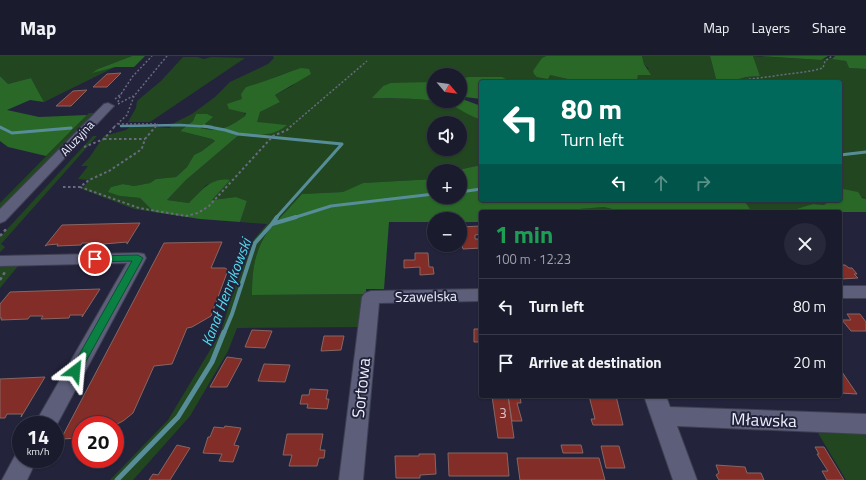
<!DOCTYPE html>
<meta charset="utf-8">
<style>
:root{--surface:#1a1b2d;--page:#272839;--text:#f1f3f6;--muted:#9fa1aa;--line:#383949}
body{margin:0;font-family:"Titillium Web",sans-serif;background:var(--page);color:var(--text);height:100vh;display:flex;flex-direction:column;font-size:15px;white-space:nowrap}
*{box-sizing:border-box;margin:0}
p{font-size:13px;color:var(--muted)}
.icon{flex:none;width:22px;height:22px;fill:none;stroke:currentColor;stroke-width:2;stroke-linecap:round;stroke-linejoin:round}
.map{position:relative;flex:1;overflow:hidden}
.sheet{position:absolute;left:479px;top:154px;width:363px;height:188px;display:flex;flex-direction:column;background:var(--surface);border-radius:4px;box-shadow:0 1px 3px #0004,0 0 0 1px var(--line)}
.sheet>*{flex:none}
.top-card{position:absolute;left:479px;top:24px;width:363px;height:122px;border-radius:4px;box-shadow:0 1px 3px #0004,0 0 0 1px var(--line);background:#00695c;color:#fff;overflow:hidden}
.needle{width:26px;rotate:119deg}
.controls{position:absolute;left:427px;top:12px;display:grid;gap:8px}
.controls a{display:grid;place-items:center;width:40px;height:40px;border-radius:50%;background:var(--surface);box-shadow:0 1px 3px #0004,0 0 0 1px var(--line);font-size:20px}
.speed{position:absolute;left:12px;top:360px;display:flex;gap:8px;font-size:20px;font-weight:700;text-align:center}
.speed>*{display:grid;place-content:center;width:52px;height:52px;border-radius:50%;background:var(--surface);box-shadow:0 1px 3px #0004,0 0 0 1px var(--line);line-height:1}
.speed small{font-size:10px;font-weight:400}
.speed .limit{border:6px solid #d22;background:#fff;color:#111}
.pin{position:absolute;display:grid;place-items:center;width:34px;height:34px;color:#fff;margin:-17px;border:2px solid #fff;border-radius:50%;box-shadow:0 1px 4px #0007}
.me{position:absolute;width:44px;margin:-22px;rotate:29deg;stroke-linejoin:round;filter:drop-shadow(0 0 3px #0008)}
.turn{display:flex;align-items:center;gap:14px;height:84px;padding:0 16px;font-size:18px}
.turn .icon{width:52px;height:52px;stroke-width:2.5}
.turn b{display:block;font-size:28px;line-height:34px}
.lanes{display:flex;align-items:center;height:38px;padding:0 16px;background:#0003;justify-content:center;gap:20px;direction:ltr}
.lanes .off{opacity:.35}
.round{display:grid;place-items:center;flex:none;width:42px;height:42px;border-radius:21px;background:var(--page)}
.overview{display:flex;align-items:center;justify-content:space-between;height:68px;padding:0 16px}
h1{font-size:24px;font-weight:700;line-height:30px;color:#1e9e55}
ul{padding:0;list-style:none}
li{display:flex;align-items:center;gap:12px;height:56px;padding:0 16px;border-top:1px solid var(--line)}
li div{flex:1}
li b{display:block;font-size:15px}
li em{font-style:normal}
header{display:flex;align-items:center;gap:24px;box-sizing:border-box;height:56px;padding:0 20px;background:var(--surface);border-bottom:1px solid var(--line)}
header strong{font-size:19px}
nav{display:flex;gap:22px;margin-inline-start:auto;font-size:14px}
.map>svg:first-child{display:block}
.green{fill:#224720;fill-rule:evenodd}
.forest{fill:#296826}
.lines{fill:none;stroke-linecap:round;stroke-linejoin:round}
.stream-far3{stroke:#578d98;stroke-width:2.5}
.stream-far2{stroke:#578d98;stroke-width:3}
.stream-far1{stroke:#578d98;stroke-width:4}
.stream{stroke:#578d98;stroke-width:5}
.building{fill:#822d27;stroke:#876662}
.minor-casing{stroke:#3f3f52;stroke-width:2}
.path-far2{stroke:#6a6b80;stroke-width:1.5;stroke-dasharray:2 2;stroke-linecap:butt}
.path-far1{stroke:#6a6b80;stroke-width:2;stroke-dasharray:2.5 2.5;stroke-linecap:butt}
.path{stroke:#6a6b80;stroke-width:2.5;stroke-dasharray:3 3;stroke-linecap:butt}
.minor{fill:#5c5e7a;fill-rule:evenodd}
.route{fill:#0b8043;stroke:#07532c}
.labels{text-anchor:middle;dominant-baseline:central;stroke-width:4;stroke-linejoin:round;paint-order:stroke}
.far-street-label{font-size:12px;fill:#eff1fe;stroke:#23243c}
.street-label{font-size:14px;fill:#eff1fe;stroke:#23243c}
.near-number-label{font-size:14px;fill:#d4c0c8}
.water-label{font-size:15px;font-style:italic;fill:#53dcef;stroke:#23243c}
.near-street-label{font-size:17px;fill:#eff1fe;stroke:#23243c}
</style>
<header>
<strong>Map</strong>
<nav><a>Map</a><a>Layers</a><a>Share</a></nav>
</header>
<div class="map">
<svg width="866" height="424" viewBox="0 0 866 424">
<rect width="100%" height="100%" fill="#23243c"/>
<path class="green" d="M0,0H132L98,13L115,11L44,46L31,22L8,28L0,20Z
M273,0H546L542,2L550,19L576,25L606,23L630,24L649,13L644,8L642,0H710L716,23L727,26H508V24L479,21L460,23V19H434V26L383,30L373,42C397,43 424,41 447,48C459,51 469,60 481,63V109L453,115H434V123L363,127L344,136L302,138L278,164C275,169 271,170 268,175C254,195 252,215 252,239L366,238L360,271L237,272L228,295L190,360L133,424H110L168,364L221,276L245,194L267,168L240,166L247,145L236,141L212,144L229,124L206,129L189,147L167,144L186,124L240,78L257,79L286,69L256,67L260,56L280,46L275,39L292,30L309,13C293,12 278,20 264,26C259,29 252,30 246,31L242,43L245,60C229,71 220,77 199,72L196,58L193,65L180,75L212,83L215,85L202,95L194,99L187,111L176,121L156,123L150,127L134,130L123,128L111,131L120,140L140,142L154,156L134,153L82,133L89,124L78,123L88,110H81L89,102L104,80L126,74L130,71L146,70L170,72L172,68L192,58L215,41L230,26L268,8L274,2ZM434,67H460V93H434Z
M753,0L821,4C828,0 838,4 846,5L849,12L866,13V143L843,133L840,135V26H729L746,21L760,20Z
M183,1H197L204,3L211,1L245,2L150,66H128L136,52L137,45L161,25Z
M89,57H94L0,156V147Z
M93,80H97L1,188L5,191L0,196V181Z
M744,144H828L829,145L824,149L813,148L786,156H752Z
M604,151L624,156H543L547,155Z
M0,210H18L0,232Z
M818,377L866,378V424H846Z"/>
<path class="forest" d="M132,0H145L134,11H115L92,17L98,13Z
M546,0H642L644,8L651,19H638L637,23L630,24L606,23L576,25L550,19L548,23L537,21L534,18L533,15L542,2Z
M710,0H753L760,20L746,21L729,26L716,23Z
M760,0H828L821,4Z
M835,0H866V13L849,12L846,5L832,3Z
M301,12L309,13L311,18L275,39L280,46L260,56L257,66L287,69C273,81 258,79 240,78L186,124L167,144L189,147C201,135 211,121 230,124L212,144L236,141L247,145L240,166L200,163L154,156L140,142L120,140L108,136L111,131L123,128L134,130L150,127L156,123L176,121L187,111L194,99L202,95L215,85L212,83L180,75L193,65L196,58H207L213,61L200,72C220,77 229,71 245,60L246,57L229,53L227,48L242,43L241,38L246,31C265,26 282,18 301,12Z
M0,20L8,28L31,22L44,46L30,44L7,54L39,61L87,59L46,100L8,91L0,85Z
M469,21H502L508,24V26H481V43L465,41L462,43L481,50V63C469,61 459,51 447,48C423,41 397,43 372,42L383,30L391,27L434,26V45H460V23Z
M481,109V144H744L752,156H624L604,151L543,156H481V166H460V163H434V166H389L384,233H366V238L252,239C252,215 254,196 268,175C271,171 275,169 278,164L302,138L343,136L363,127L434,123V141H460V115H453Z
M843,133L858,136L862,142L866,143V156H786L813,148L824,149L829,145L828,144H840V135Z"/>
<g class="lines">
<path class="stream-far3" d="M121,70L180,69L212,71"/>
<path class="stream-far2" d="M204,70L225,74L238,78L342,88L276,162
M0,71L12,77L71,72
M840,99L866,96
M460,136L481,133
M293,162L331,150L434,138"/>
<path class="stream-far1" d="M272,168L277,161
M224,277L232,258L255,187L272,168L296,161"/>
<path class="stream" d="M117,424L178,361L212,306L224,276"/>
</g>
<path class="building" d="M121,17L107,31H93L107,18Z
M87,34L71,50H56L73,35Z
M140,167L127,188V186L92,189L93,187H82L81,189L57,190L58,188L47,189L45,190L62,169Z
M481,170V178L475,179V183H481V192L463,193L462,190L460,188V171Z
M222,186L211,212H225L228,214L211,260L192,271L187,272L172,308L154,310L133,357L123,365L115,369H81V382L61,383L164,187Z
M415,197H428L429,211H433L434,218L420,219V211L404,212V204H415Z
M840,209H845L849,212H852L857,218H854L858,222L840,223Z
M100,233L82,261L83,259H70L69,262L41,263L43,260H30L28,263L1,264L2,262H0V248L10,236Z
M847,258H860L866,266V275H851L842,264H851Z
M474,273H481V286H474Z
M252,274L272,275L265,292L245,291Z
M324,280H344L341,294L321,295Z
M227,301L242,303L227,331H210Z
M264,308L290,309L285,326L258,325Z
M840,315L842,316L857,338L840,337Z
M45,321L21,361L22,358H7L5,362H0V323Z
M310,333L328,334L326,343H329L327,353L307,352L308,348H300L302,339H309Z
M492,340H508L514,382H498Z
M508,340H520L521,347H517L522,365H512Z
M589,340H616L623,369H593L591,363H595Z
M225,370L241,372L234,389L239,390L233,406L219,405L222,398L203,397L208,381H210L214,371L224,372Z
M287,378H323L320,394H325L324,402H319L317,410H289L292,399H283Z
M177,389L190,392L170,424H149L153,418L158,419Z
M561,389H581L583,397H563Z
M601,390H619L625,412H606Z
M815,391H824L844,424H827L822,415H828L817,398H819Z
M448,397H507L509,420H449Z
M419,398H435L436,418L420,419V422H396L395,400H419Z
M517,402H599L605,424H520Z
M716,409L745,411L747,417H761L764,424H719L716,419L719,417Z"/>
<g class="lines">
<g class="minor-casing">
<path id="minor" d="M108,47L114,50L112,52L5,165L0,167V153L104,48Z
M138,197L144,198L146,202L55,372V369H34L127,207L0,210V200Z
M840,230H866V242H840Z
M481,233V245L379,247L363,424H339L362,241L365,237L371,235Z
M644,340H666L670,351L866,358V378L677,370L697,424H673Z
M21,394V403H37L27,424H2L17,396Z"/>
</g>
<path class="path-far2" d="M729,26L811,15L823,12L825,5L832,0
M115,43L121,38L133,20L152,0
M118,46L121,38
M118,48L133,40
M118,68H158L155,71
M114,71L127,59L134,40L167,0
M290,71L367,5"/>
<path class="path-far1" d="M104,83H145
M84,91L104,83L115,70
M63,131H80L89,124L109,115L139,95L142,92L145,83L156,70
M80,131L139,152L186,160L198,157L209,150L273,80L287,74L291,70"/>
<path class="path" d="M0,180L8,171
M0,224L5,216"/>
<use href="#minor" class="minor"/>
</g>
<path class="route" d="M138,199L143,202L79,318L75,320L71,318L70,315L132,205L95,206L90,203L95,200Z"/>
<g class="labels">
<g class="far-street-label">
<text transform="translate(77 82) rotate(-47)">Aluzyjna</text>
</g>
<g class="street-label">
<text transform="translate(426 240) rotate(-1)">Szawelska</text>
</g>
<g class="near-number-label">
<text x="503" y="356">3</text>
</g>
<g class="water-label">
<text transform="translate(226 236) rotate(-69)">Kanał Henrykowski</text>
</g>
<g class="near-street-label">
<text transform="translate(361 332) rotate(-84)">Sortowa</text>
<text transform="translate(764 364) rotate(2)">Mławska</text>
</g>
</g>
</svg>
<div class="controls">
<a><svg class="needle" viewBox="-14 -14 28 28"><path d="M0-13l5 13h-10z" fill="#e53935"/><path d="M0 13l5-13h-10z" fill="#9fa1aa"/></svg></a>
<a><svg class="icon" aria-label="sound" viewBox="0 0 24 24"><path d="M4 9h4l5-4v14l-5-4H4zM17 9q2 3 0 6"/></svg></a>
<a>+</a>
<a>−</a>
</div>
<div class="speed"><div>14<small>km/h</small></div><div class="limit">20</div></div>
<div class="pin" style="left:95px;top:203px;background:#d93025"><svg class="icon" aria-label="arrive" viewBox="0 0 24 24"><path d="M6 21V4h12l-3 4 3 4H6"/></svg></div>
<svg class="me" style="left:75px;top:315px" viewBox="-20 -20 40 40"><path d="M0-17L14 15 0 8-14 15z" fill="#0b8043" stroke="#fff" stroke-width="4"/></svg>
<div class="top-card">
<div class="turn"><svg class="icon" aria-label="left" viewBox="0 0 24 24"><path d="M17 20v-9H6M10 6l-5 5 5 5"/></svg><div><b>80 m</b>Turn left</div></div>
<div class="lanes"><svg class="icon" aria-label="left" viewBox="0 0 24 24"><path d="M17 20v-9H6M10 6l-5 5 5 5"/></svg><svg class="icon off" aria-label="ahead" viewBox="0 0 24 24"><path d="M12 20V5M6 11l6-6 6 6"/></svg><svg class="icon off" aria-label="right" viewBox="0 0 24 24"><path d="M7 20v-9h11M14 6l5 5-5 5"/></svg></div>
</div>
<section class="sheet">
<div class="overview"><div><h1>1 min</h1><p>100 m · 12:23</p></div><a class="round"><svg class="icon" aria-label="close" viewBox="0 0 24 24"><path d="M6 6l12 12M18 6L6 18"/></svg></a></div>
<ul>
<li><svg class="icon" aria-label="left" viewBox="0 0 24 24"><path d="M17 20v-9H6M10 6l-5 5 5 5"/></svg><div><b>Turn left</b></div><em>80 m</em></li>
<li><svg class="icon" aria-label="arrive" viewBox="0 0 24 24"><path d="M6 21V4h12l-3 4 3 4H6"/></svg><div><b>Arrive at destination</b></div><em>20 m</em></li>
</ul>
</section>
</div>
